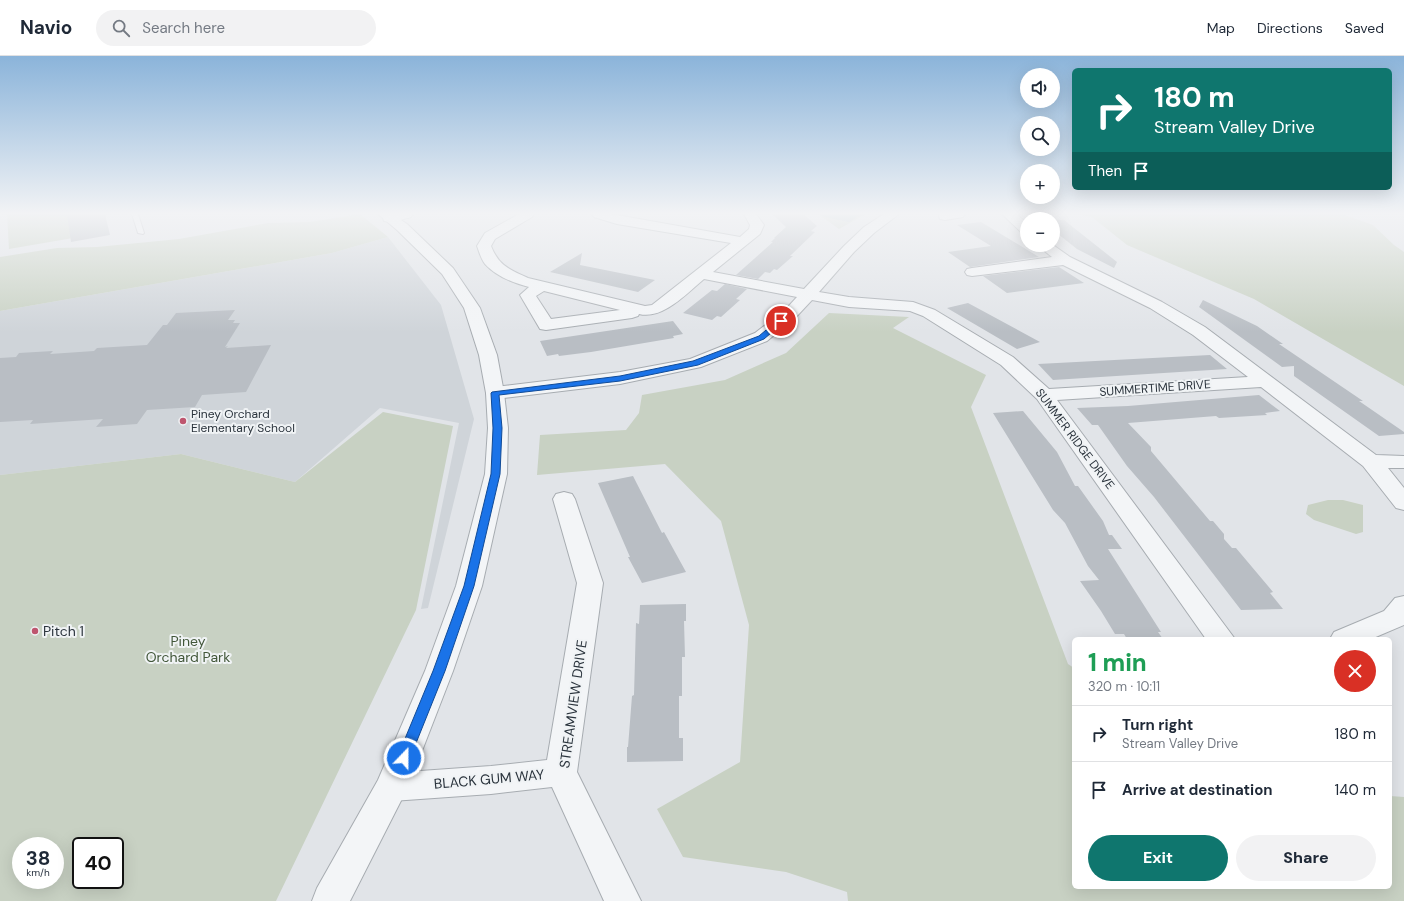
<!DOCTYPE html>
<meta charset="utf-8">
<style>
:root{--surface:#fff;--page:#f2f2f3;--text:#1f2937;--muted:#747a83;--line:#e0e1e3;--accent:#0f766e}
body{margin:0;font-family:"DM Sans",sans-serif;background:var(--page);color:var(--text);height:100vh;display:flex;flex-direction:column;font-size:15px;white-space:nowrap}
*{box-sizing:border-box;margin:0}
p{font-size:13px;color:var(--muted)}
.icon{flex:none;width:22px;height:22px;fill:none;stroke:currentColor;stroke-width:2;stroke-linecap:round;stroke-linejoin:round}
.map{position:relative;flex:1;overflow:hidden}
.side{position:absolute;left:1072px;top:581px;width:320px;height:252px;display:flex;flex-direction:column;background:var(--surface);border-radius:6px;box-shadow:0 4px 16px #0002}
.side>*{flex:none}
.banner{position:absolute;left:1072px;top:12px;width:320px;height:122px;border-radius:6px;box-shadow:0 4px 16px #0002;background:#0f766e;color:#fff;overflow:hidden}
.tools{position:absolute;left:1020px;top:12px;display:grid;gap:8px}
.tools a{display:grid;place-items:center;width:40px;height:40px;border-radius:50%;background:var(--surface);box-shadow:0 4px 16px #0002;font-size:20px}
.speed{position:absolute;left:12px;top:781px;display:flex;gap:8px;font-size:20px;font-weight:700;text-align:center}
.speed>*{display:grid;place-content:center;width:52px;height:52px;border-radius:50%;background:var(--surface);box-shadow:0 4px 16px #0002;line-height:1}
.speed small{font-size:10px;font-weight:400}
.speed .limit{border:2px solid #111;border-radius:6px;background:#fff;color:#111}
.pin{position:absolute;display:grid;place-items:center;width:34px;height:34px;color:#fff;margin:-17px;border:2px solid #fff;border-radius:50%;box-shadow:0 1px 4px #0007}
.me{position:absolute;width:44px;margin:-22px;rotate:22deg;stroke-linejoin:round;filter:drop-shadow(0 0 3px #0008)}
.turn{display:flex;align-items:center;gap:14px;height:84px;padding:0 16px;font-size:18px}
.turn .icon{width:52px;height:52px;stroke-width:2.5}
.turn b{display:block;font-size:28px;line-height:34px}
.then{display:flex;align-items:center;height:38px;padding:0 16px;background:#0003;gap:8px;font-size:15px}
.round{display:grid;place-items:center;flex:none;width:42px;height:42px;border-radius:21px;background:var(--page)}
.headline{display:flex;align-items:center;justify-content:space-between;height:68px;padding:0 16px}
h1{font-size:24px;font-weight:800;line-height:30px;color:#1e9e55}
.action{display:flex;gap:8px;margin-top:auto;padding:8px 16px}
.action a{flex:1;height:46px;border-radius:24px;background:var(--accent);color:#fff;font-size:16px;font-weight:800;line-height:46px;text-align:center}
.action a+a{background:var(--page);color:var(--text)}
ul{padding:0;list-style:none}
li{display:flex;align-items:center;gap:12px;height:56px;padding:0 16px;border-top:1px solid var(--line)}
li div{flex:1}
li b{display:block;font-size:15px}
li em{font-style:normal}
header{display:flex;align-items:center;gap:24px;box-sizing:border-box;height:56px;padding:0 20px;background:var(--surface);border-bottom:1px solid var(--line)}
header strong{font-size:19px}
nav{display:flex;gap:22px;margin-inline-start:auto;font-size:14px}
.search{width:280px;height:36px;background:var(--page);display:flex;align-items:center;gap:10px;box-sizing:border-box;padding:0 14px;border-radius:22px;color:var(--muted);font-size:15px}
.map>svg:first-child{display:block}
.built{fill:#cfd4d9}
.green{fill:#c8d1c3;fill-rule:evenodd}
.water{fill:#a0b5c4}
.building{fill:#b9bec4}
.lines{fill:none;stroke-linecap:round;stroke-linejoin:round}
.service-casing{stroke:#a7acb1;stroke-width:2}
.minor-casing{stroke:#a7acb1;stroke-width:2}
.tertiary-casing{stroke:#a7acb1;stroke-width:2}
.service{fill:#f3f5f7;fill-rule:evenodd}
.minor{fill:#f3f5f7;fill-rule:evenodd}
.tertiary{fill:#f3f5f7;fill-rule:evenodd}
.route{fill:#1a73e8;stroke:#114b97}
.poi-dot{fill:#be556e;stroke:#f0f3f5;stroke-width:1.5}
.labels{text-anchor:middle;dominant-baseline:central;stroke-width:4;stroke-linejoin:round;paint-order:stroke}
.street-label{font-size:12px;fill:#2b343d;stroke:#f0f3f5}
.poi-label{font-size:12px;fill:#2b343d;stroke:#f0f3f5;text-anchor:start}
.near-poi-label{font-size:14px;fill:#2b343d;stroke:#f0f3f5;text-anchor:start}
.near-park-label{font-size:14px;fill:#42573a;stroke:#f0f3f5}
.near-street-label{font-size:14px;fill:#2b343d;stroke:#f0f3f5}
</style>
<header>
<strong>Navio</strong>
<div class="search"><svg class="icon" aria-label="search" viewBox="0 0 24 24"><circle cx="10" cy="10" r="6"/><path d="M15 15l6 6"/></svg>Search here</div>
<nav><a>Map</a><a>Directions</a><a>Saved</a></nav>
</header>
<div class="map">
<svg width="1404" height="845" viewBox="0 0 1404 845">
<rect width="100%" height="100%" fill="#e1e4e8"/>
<path class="built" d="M388,181L441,249L474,363L428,552L421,553L459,367L380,352L295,426L181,398L0,419V255L332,197Z"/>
<path class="green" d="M7,158H67L73,182L9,193Z
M360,158L388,181L332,197L0,255V201L57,192L97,191L179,183L268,167L310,166Z
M818,158H866L839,173Z
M1077,158H1342L1373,169L1394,189L1404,196V330L1254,243L1127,189L1092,161Z
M829,257L909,261L893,272L986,319L971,351L1068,608L1074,612V831H1390V740L1404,741V845H848L847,836L786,816L683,801L657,753L740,706L749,569L721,465L665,408L537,419L540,379L626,374L639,357L642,339L725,324L786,297Z
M383,356L453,370L416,554L276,845H0V419L181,398L295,426ZM21,790H55V824H21ZM81,790H115V824H81Z
M1328,444H1343L1363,449V476L1356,478L1314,464L1306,458L1308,449Z"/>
<path class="water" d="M822,158H862L849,166L825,161L822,160Z"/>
<path class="building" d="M67,158H105L110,179L71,186Z
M772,158H803L817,170L811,175L815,176L790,200H793L777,214L774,213L770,217L765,216L758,223L736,219L773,186H771L775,182H774L786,171Z
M1053,164H1064L1117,206L1114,212L1077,193L1053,174Z
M981,166L1039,201L970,211L948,196L991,190L957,169Z
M582,197L580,209L655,224L638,236L550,216Z
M1059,211L1084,227L1007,237L983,220Z
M725,228L747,233L736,243L740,244L721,261L717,260L712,264L683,257L712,234L717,235Z
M1203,244L1257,270L1283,288H1279L1363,345H1359L1404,376V378L1379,380L1294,320V310L1282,311L1199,251Z
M968,247L981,254L1040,286L1017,293L947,252Z
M235,254L228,264H235L233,267H240L225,291L228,290L226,292L271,289L246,336L202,339L195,351L147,354L137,368L96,371L103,363L30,368L33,364L0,366V302L16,301L19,297L53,295L50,298L94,295L97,292L147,289L163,269H167L176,257Z
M673,265L683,278L673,280L674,282L591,296L559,300L558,298L547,300L540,285Z
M1210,299L1227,313L1053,324L1038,308Z
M1259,339L1280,355L1265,357L1267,359L1219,362L1216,360L1128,367L1151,391V395L1210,465H1213L1224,478V483L1232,492H1236L1273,536L1270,537L1283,553L1241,554L1154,441L1127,410L1098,369H1092L1077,352L1128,350Z
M1023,355L1057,396L1075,430H1078L1103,465L1109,479H1112L1122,493H1108L1161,576H1158L1163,583H1127L1124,578H1115L1101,555L1080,525L1099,524L1088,510L1065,467L1053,454L993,357Z
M633,420L662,477L664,476L686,516L642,527L628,501H630L598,427Z
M686,548V565H684L685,601H682V640H679V682H683V705L627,706V691H628L632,640L634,639L636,567L639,568L640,549Z"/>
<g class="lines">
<g class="service-casing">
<path id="service" d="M132,158H138L144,177L143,178L138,177Z"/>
</g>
<g class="minor-casing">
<path id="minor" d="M390,158H413L411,161C403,163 393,167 384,165L383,162L384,159Z
M519,158H534L532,161L495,183L491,190C499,210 509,213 528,222L645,250L652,249L731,187L617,168L594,161L592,158H611L740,181L749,173L750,169L744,158H756L764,169L760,178L713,216L804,233L844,190L864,171L884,158H899L874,177L854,196L819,236L849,241L913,246L935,254L1013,301L1049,333L1248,321L1193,279L1150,252L1063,209L972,220L967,219L965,216L967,213L972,212L1052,201L1037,189H1053L1070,201L1162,246L1205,271L1376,399L1404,400V412H1388L1404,432V454L1396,452L1363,410L1261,331L1057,344L1235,583H1206L1037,343L1001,309L923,260L910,255L849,251L812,244L797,260L767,285L701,311L620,328L495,343L488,341L486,337L488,333L495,331L620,316L690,303L755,277L785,254L797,241L704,223C687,237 663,264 639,258L638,260L632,262L546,274L540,273L520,239L529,231C513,227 496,220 485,208C481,203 479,195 477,190L485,177ZM544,235L620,254L551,263L536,240Z
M940,158H965L963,161L945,164L940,163L939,160Z
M1002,158H1016L1027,167V178L1022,177Z
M564,436L572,438L575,443L603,527L577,716L641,845H604L552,731L491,738L392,745L380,741L376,731L380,721L392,717L491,710L547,704L577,527L553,443L556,438Z
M1404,540V569L1371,583H1330L1334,576L1384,555L1395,542Z"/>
</g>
<g class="tertiary-casing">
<path id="tertiary" d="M378,158H392L407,168L453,212L480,252L497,299L504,337L508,372L507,418L482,530L453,615L408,731L350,845H312L317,832L378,724L425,615L456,530L485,418L488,372L486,337L479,299L464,252L442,218L397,174Z"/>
</g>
<use href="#service" class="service"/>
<use href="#minor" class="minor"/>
<use href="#tertiary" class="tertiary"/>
</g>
<linearGradient id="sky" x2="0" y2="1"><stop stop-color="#8bb4da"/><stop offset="0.57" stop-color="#f2f3f5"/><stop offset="1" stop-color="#f2f3f5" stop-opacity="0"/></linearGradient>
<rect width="1404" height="276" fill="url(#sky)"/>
<path class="route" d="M779,263L785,265L764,283L698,309L620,325L499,339L502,372L500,418L474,530L445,615L410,702L408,706L404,707L399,706L397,702L433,615L464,530L491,418L493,372L491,337L492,336L620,320L693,305L759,280Z"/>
<g class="poi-dot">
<circle cx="183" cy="365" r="4"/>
<circle cx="35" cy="575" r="4"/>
</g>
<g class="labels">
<g class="street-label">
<text transform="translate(1155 332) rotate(-4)">SUMMERTIME DRIVE</text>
<text transform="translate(1075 383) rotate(53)">SUMMER RIDGE DRIVE</text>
</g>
<g class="poi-label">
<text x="191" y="358">Piney Orchard<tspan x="191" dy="14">Elementary School</tspan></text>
</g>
<g class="near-poi-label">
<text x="43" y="575">Pitch 1</text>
</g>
<g class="near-park-label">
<text x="188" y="585">Piney<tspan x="188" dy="16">Orchard Park</tspan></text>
</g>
<g class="near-street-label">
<text transform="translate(573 648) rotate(-82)">STREAMVIEW DRIVE</text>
<text transform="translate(489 723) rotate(-5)">BLACK GUM WAY</text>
</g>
</g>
</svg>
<div class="tools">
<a><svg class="icon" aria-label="sound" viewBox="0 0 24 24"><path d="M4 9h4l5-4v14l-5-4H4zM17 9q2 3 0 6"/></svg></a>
<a><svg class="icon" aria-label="search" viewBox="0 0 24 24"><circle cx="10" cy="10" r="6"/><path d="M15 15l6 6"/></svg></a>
<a>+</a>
<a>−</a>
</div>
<div class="speed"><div>38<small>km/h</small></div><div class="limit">40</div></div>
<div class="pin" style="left:781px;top:265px;background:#d93025"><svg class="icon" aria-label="arrive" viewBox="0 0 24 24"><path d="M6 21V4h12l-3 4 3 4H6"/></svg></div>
<svg class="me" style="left:404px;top:702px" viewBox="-20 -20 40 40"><circle r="17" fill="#1a73e8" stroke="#fff" stroke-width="3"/><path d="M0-11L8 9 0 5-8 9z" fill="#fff"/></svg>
<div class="banner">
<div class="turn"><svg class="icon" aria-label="right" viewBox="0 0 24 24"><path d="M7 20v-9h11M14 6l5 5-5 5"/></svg><div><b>180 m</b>Stream Valley Drive</div></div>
<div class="then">Then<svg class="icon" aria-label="arrive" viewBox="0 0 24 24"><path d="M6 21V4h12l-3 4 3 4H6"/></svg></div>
</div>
<section class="side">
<div class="headline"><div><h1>1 min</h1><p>320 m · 10:11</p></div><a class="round" style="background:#d93025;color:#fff"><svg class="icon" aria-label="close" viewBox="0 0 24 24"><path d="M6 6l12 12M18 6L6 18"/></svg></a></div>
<ul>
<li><svg class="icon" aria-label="right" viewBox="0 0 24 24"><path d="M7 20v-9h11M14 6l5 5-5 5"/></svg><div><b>Turn right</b><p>Stream Valley Drive</p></div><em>180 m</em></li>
<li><svg class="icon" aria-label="arrive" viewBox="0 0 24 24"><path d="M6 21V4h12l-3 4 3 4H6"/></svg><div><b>Arrive at destination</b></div><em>140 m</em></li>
</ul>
<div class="action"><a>Exit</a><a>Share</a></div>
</section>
</div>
